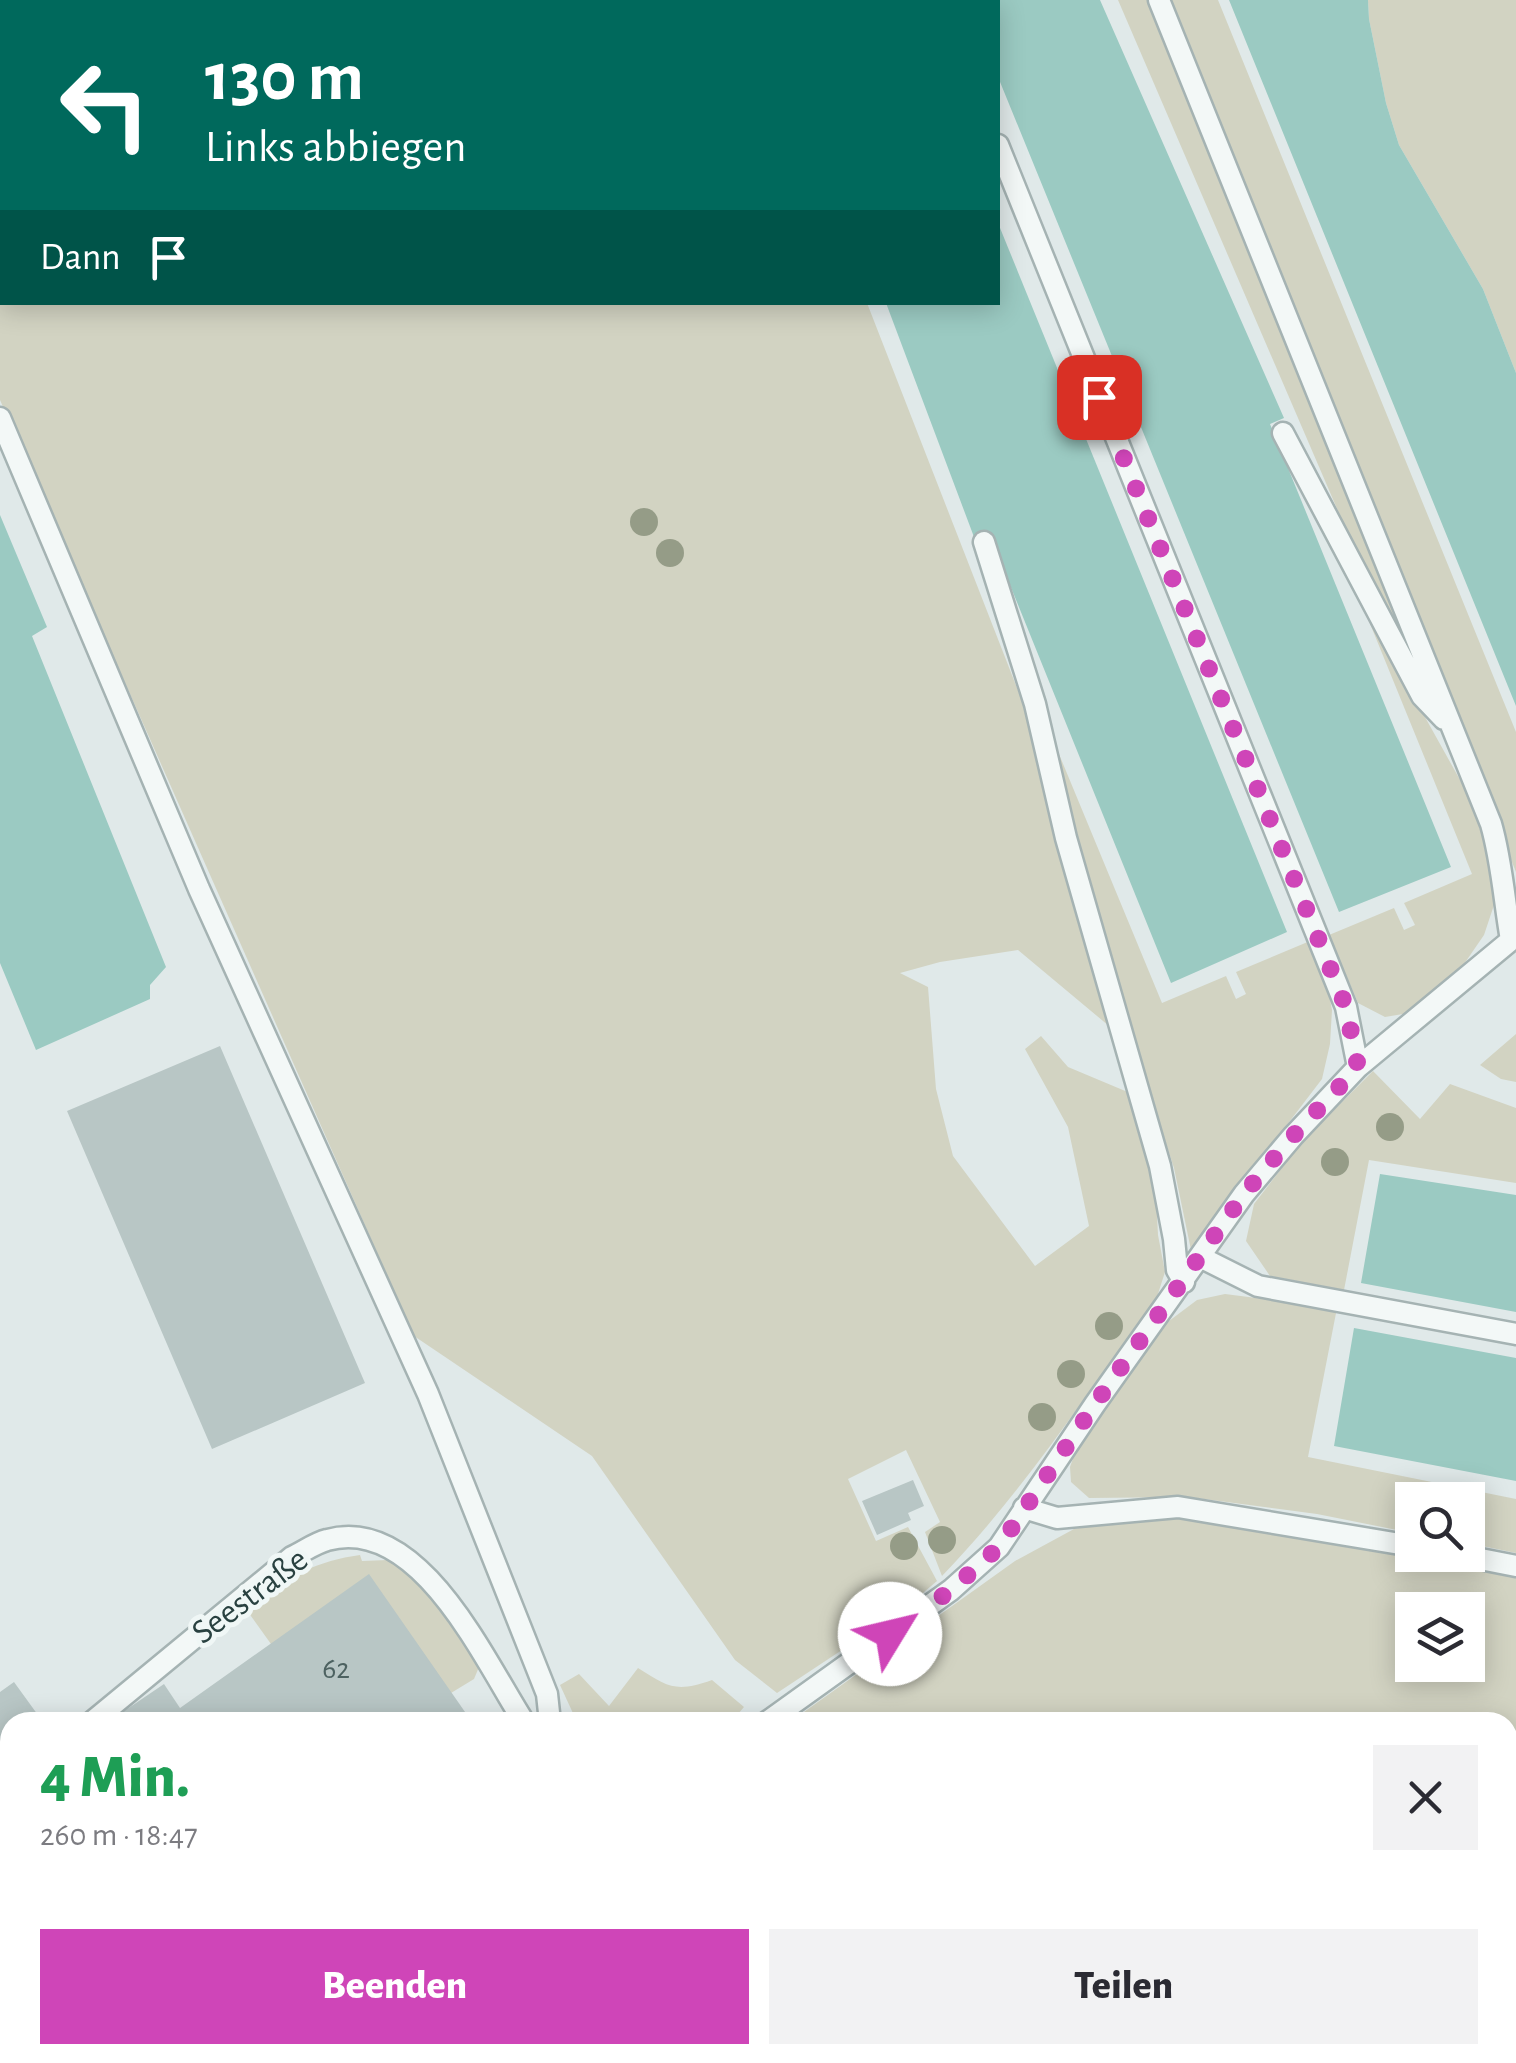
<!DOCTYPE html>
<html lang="de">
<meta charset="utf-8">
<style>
:root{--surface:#fff;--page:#f2f2f3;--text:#2b2b33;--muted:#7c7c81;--accent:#cf45b8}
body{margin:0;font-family:"Alegreya Sans",sans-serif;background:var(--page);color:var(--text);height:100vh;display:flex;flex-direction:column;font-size:38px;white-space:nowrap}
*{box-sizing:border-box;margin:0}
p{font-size:32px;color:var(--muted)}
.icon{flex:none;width:55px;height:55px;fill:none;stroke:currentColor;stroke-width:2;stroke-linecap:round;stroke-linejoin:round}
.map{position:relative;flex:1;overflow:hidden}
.sheet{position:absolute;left:0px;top:1712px;width:1518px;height:352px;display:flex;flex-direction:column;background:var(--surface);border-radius:30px 30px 0 0;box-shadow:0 5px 25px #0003}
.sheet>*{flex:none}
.hud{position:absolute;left:0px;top:0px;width:1000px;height:305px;box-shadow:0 5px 25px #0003;background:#00695c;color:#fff;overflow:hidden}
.tools{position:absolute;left:1395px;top:1482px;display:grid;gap:20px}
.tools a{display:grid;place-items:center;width:90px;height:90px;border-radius:0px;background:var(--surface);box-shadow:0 5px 25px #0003;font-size:50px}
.pin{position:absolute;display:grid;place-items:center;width:85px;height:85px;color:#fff;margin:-42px;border-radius:20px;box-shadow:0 5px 15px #0006}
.me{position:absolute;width:110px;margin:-55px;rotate:54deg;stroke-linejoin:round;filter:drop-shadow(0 0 8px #0008)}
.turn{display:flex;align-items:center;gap:35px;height:210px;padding:0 40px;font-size:45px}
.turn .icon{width:130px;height:130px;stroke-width:2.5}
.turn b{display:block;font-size:70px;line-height:85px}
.then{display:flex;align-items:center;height:95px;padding:0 40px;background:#0003;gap:20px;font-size:38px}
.round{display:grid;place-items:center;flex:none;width:105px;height:105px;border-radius:0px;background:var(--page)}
.summary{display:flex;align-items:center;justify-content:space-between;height:170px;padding:0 40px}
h1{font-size:60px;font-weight:800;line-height:75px;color:#1e9e55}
.primary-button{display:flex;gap:20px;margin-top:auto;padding:20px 40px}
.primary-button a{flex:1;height:115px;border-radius:0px;background:var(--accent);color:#fff;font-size:40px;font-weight:800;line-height:115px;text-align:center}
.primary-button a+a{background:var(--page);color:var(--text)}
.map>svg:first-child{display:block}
.green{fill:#d2d3c2;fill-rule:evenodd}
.water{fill:#9bcac2}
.building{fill:#b8c6c5}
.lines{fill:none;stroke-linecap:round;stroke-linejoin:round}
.lane-casing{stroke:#a5b3b3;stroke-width:25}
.path{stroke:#b2bdbc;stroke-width:6;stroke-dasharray:8 8;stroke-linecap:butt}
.lane{stroke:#f3f8f7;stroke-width:20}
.tree{fill:#959c87}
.route{stroke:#cf45b8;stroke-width:18;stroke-dasharray:0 32.4}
.labels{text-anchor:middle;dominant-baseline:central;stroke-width:10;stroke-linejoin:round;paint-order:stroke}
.number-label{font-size:30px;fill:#4d6261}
.street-label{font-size:35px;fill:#294140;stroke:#f0f7f6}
</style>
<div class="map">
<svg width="1516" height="2063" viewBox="0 0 1516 2063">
<rect width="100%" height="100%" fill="#e0e9e9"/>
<path class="green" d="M0,0H793L2,2V302L867,303L1033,729L1109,1026L1018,950L940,962L900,973L928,987L936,1089L953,1156L1035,1266L1089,1226L1068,1127L1025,1049L1041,1036L1068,1067L1130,1093L1156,1197L1158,1235L1165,1272L1157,1297C1088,1392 1024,1491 942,1576L925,1532L940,1522L906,1450L848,1479L876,1541L908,1527L937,1581L904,1609L777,1693L735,1660L592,1456L414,1336L0,400Z
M1118,0H1150L1417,665L1363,569Z
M1168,0H1218L1516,732V872Z
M1368,0H1516V373L1483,289L1399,145L1386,103L1369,19Z
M1362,604L1469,796L1492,865L1495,902L1484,935L1462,967L1409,1013L1385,1017L1358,1003L1329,935L1394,908L1404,930L1415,925L1404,903L1472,874Z
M1054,742L1162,1003L1226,976L1236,999L1246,994L1236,972L1310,941L1326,979L1332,1010L1330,1044L1322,1079L1191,1250L1174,1168L1140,1063L1061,783Z
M1516,1034V1082L1501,1079L1480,1065Z
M1373,1071L1420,1119L1450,1084L1516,1108V1183L1369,1160L1344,1290L1270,1276L1246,1241L1254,1204L1301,1143Z
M1225,1294L1337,1308L1308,1457L1516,1499V1553L1468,1543V1500H1412V1533L1317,1514L1189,1497L1089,1498L1071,1482L1070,1467L1076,1450L1165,1324L1197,1300Z
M1138,1515L1207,1518L1516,1576V2063H862L848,2060L847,2063H770L754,2055H1508V1722H790L1015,1561L1074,1529ZM1412,1610H1468V1665H1412Z
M360,1555L362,1561L388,1560L409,1571L421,1582L479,1667L474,1679L451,1693L271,1644L243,1605C282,1581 314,1561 360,1555Z
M638,1668C668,1687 676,1693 712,1680L744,1707L731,1722H577L560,1685L579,1674L609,1706Z
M0,1889L10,1904V1989L6,1991L0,1981Z
M426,2055H706L707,2063H428Z"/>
<path class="water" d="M966,0H1100L1284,418L1270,424L1451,867L1339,912L998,77V2Z
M1229,0H1368L1369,19L1386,103L1399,145L1483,289L1516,373V706Z
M998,223L1287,932L1171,983L989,533L974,537L886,303L998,302Z
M0,515L47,627L32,636L166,967L150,985V999L36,1050L0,963Z
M1380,1174L1516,1195V1312L1361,1283Z
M1354,1328L1516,1358V1481L1334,1446Z"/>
<path class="building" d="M220,1046L365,1383L212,1449L67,1111Z
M913,1480L924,1506L908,1513L911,1520L877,1535L862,1501Z
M369,1574L472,1722H108L164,1684L180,1708Z
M14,1682L43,1722H10V1758L0,1765V1692Z
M10,2004V2055H186L175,2063H0V2011Z"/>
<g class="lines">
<g class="lane-casing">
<path id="lane" d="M939,0L940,2
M1159,0L1491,824C1502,862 1504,900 1511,940
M998,145L1346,1007L1358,1067
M0,418L199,889L428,1394L547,1694L550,1722
M1283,433L1422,696L1444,719
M984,542L1035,704L1066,838L1160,1166L1174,1239L1177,1270L1184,1282
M1202,1258L1258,1286L1516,1334
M1024,1508L1057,1518L1178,1507L1412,1546
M1460,1555L1516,1566
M92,1722L292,1557C303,1552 315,1543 327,1540C419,1514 484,1660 524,1722
M767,1722L951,1590L999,1547L1095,1404L1244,1194L1293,1136L1358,1067L1516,936
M0,1798L10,1790
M0,1859L10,1879
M370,2055L371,2063
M720,2059L731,2063
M296,2063L308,2055"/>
</g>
<path class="path" d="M0,2004L10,1997"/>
<use href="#lane" class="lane"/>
</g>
<g class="tree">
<circle cx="644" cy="522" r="14"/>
<circle cx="670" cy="553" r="14"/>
<circle cx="1390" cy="1127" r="14"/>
<circle cx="1335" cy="1162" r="14"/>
<circle cx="1109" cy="1326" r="14"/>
<circle cx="1071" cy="1374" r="14"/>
<circle cx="1042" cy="1417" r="14"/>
<circle cx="942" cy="1540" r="14"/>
<circle cx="904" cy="1546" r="14"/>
</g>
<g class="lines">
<path class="route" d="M890,1634L951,1590L999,1547L1095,1404L1244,1194L1293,1136L1358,1067L1346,1007L1099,397"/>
</g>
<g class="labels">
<g class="number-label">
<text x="336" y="1669">62</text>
</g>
<g class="street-label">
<text transform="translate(250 1596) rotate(-37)">Seestraße</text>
</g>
</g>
</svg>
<div class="tools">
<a><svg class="icon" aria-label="search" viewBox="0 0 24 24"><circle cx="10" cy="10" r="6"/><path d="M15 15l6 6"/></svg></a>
<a><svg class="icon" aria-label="layers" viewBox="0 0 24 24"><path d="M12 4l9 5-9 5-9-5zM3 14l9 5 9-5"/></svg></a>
</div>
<div class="pin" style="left:1099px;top:397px;background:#d93025"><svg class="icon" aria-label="arrive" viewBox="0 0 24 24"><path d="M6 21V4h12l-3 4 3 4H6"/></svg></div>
<svg class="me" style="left:890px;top:1634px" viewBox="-20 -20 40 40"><circle r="19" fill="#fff"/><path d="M0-13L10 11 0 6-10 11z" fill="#cf45b8"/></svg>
<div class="hud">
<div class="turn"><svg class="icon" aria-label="left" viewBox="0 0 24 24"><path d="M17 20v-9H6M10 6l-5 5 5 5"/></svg><div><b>130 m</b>Links abbiegen</div></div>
<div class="then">Dann<svg class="icon" aria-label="arrive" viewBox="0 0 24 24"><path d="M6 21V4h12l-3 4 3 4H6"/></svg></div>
</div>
<section class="sheet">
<div class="summary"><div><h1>4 Min.</h1><p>260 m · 18:47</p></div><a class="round"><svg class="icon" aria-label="close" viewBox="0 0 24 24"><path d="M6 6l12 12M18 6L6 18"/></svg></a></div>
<div class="primary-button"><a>Beenden</a><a>Teilen</a></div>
</section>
</div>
